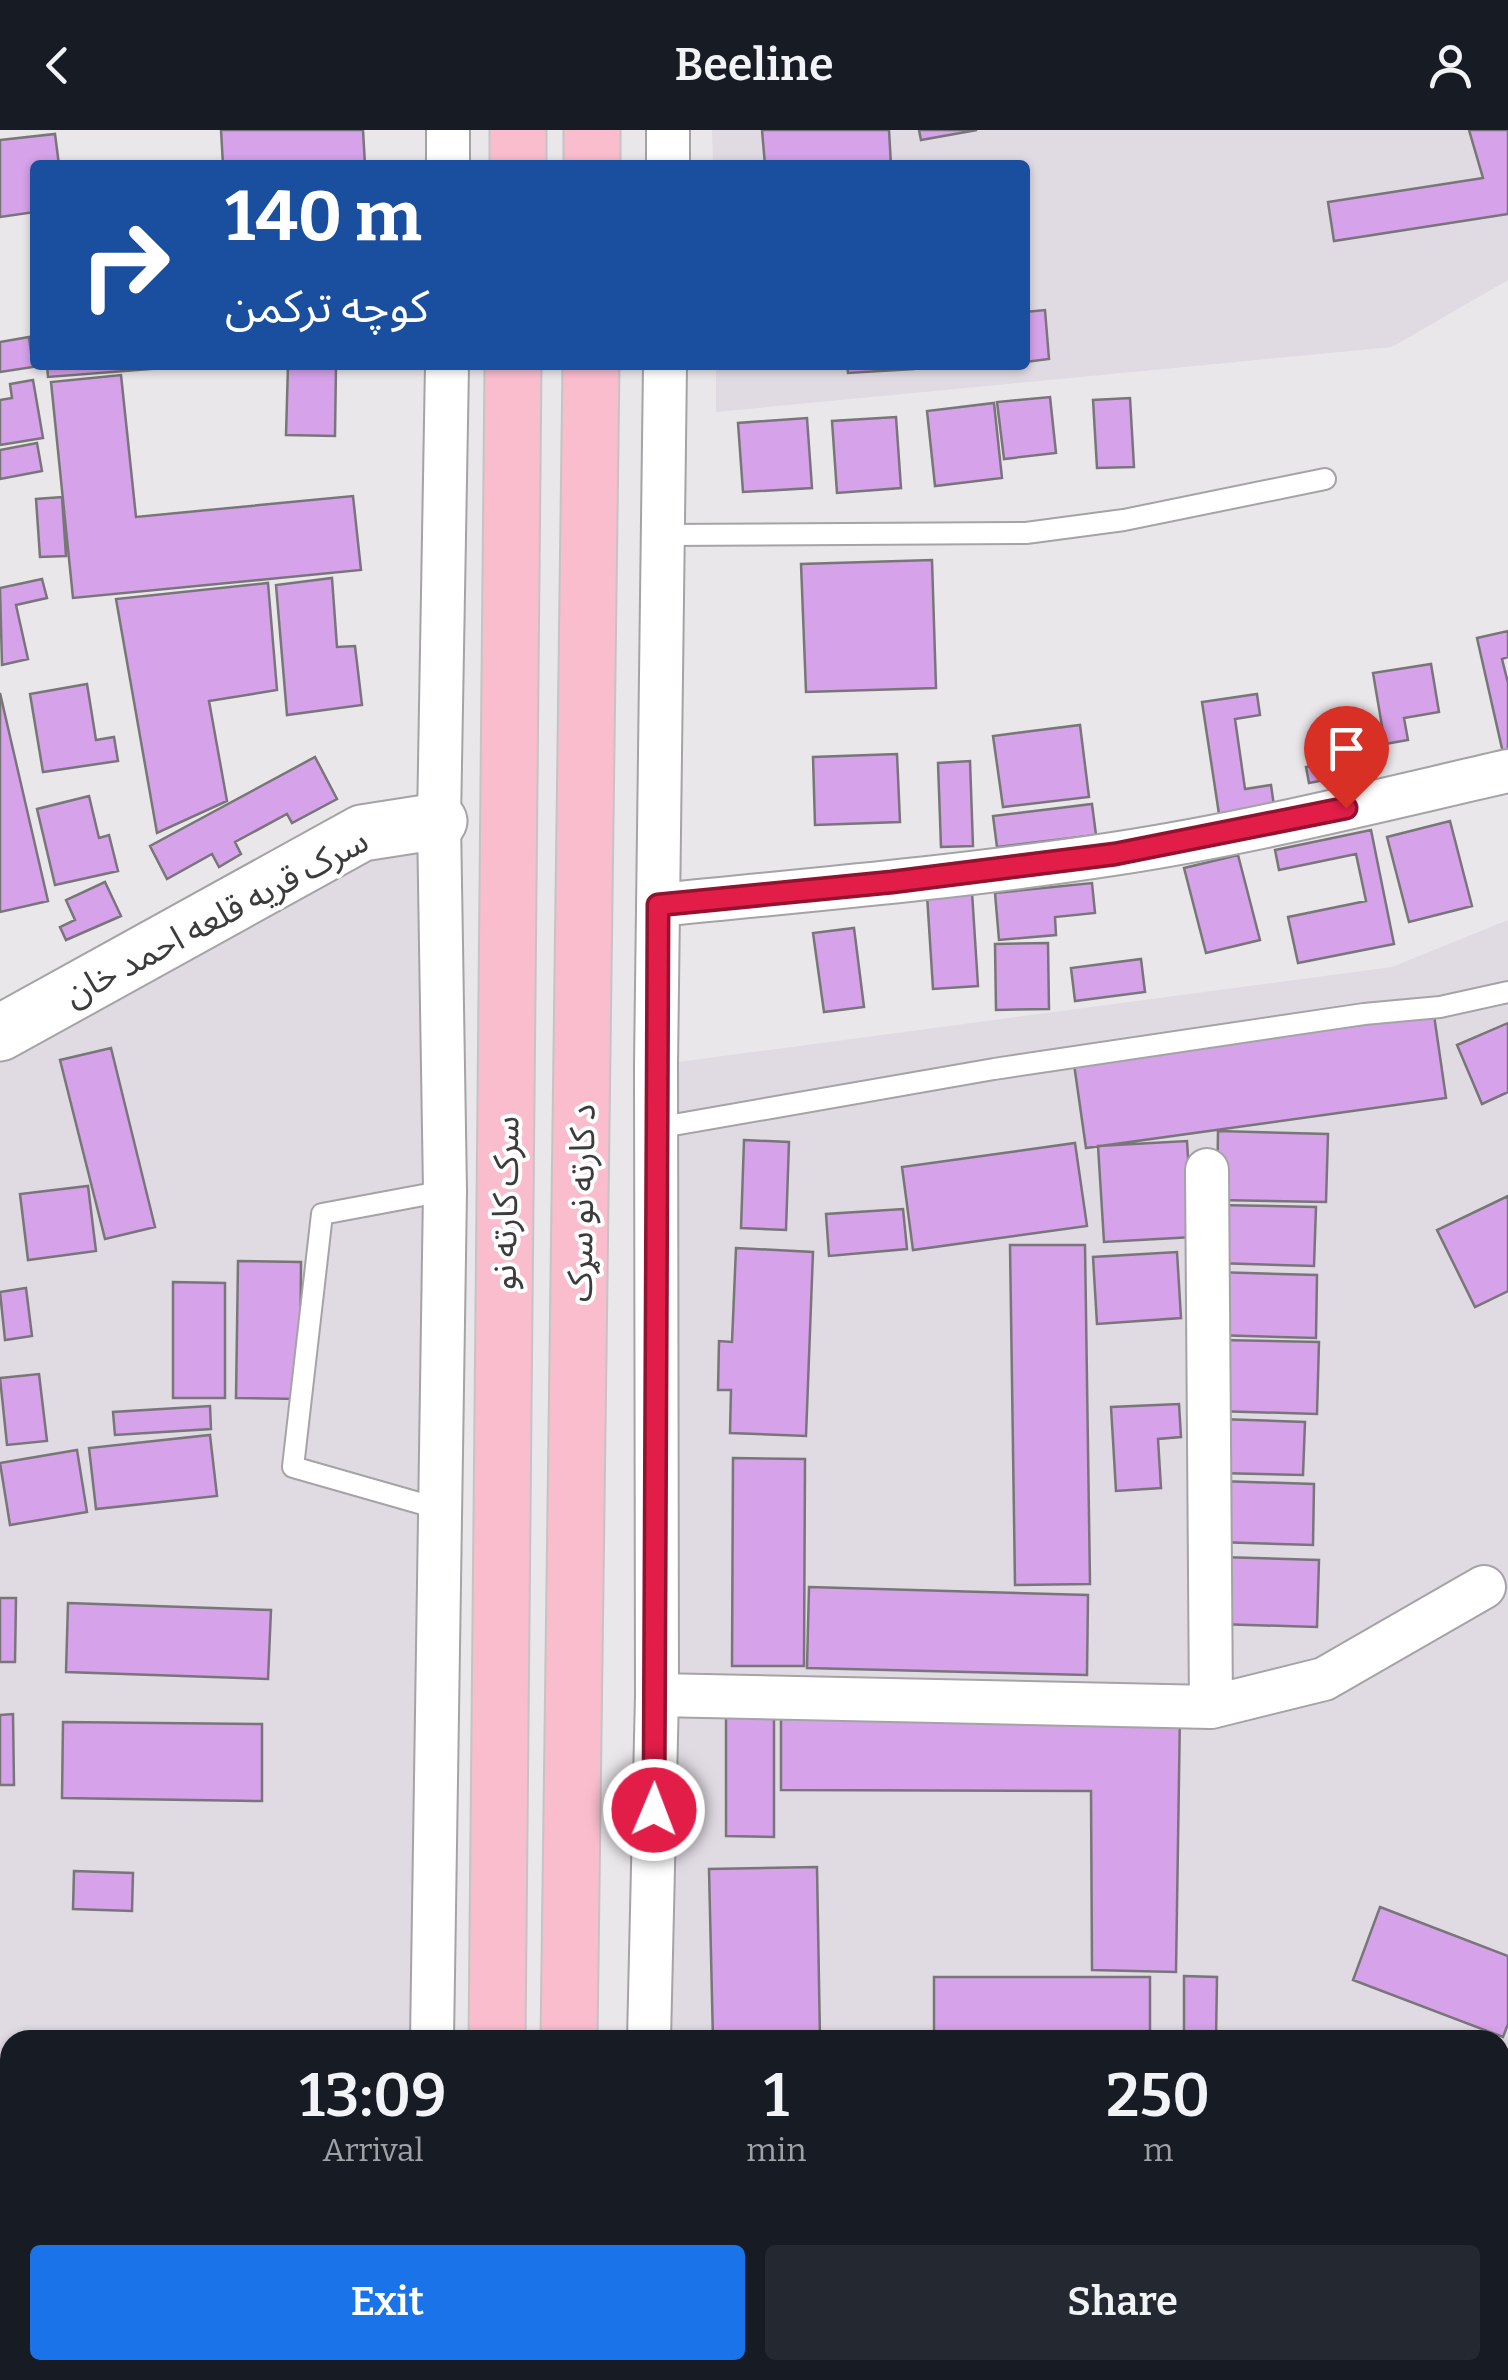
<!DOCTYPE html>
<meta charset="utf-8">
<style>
:root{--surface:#171b24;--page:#242831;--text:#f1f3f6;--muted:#9ea1a6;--accent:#1a73e8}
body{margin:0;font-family:Bitter,"Noto Sans Arabic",serif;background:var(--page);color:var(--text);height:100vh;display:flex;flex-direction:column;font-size:38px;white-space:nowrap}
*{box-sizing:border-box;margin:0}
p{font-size:32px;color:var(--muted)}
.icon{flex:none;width:55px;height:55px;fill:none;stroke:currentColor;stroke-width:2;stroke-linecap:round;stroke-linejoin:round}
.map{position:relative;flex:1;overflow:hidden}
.sheet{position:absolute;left:0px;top:1900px;width:1510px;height:350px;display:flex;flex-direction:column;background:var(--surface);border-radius:30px 30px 0 0;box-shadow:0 2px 8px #0004}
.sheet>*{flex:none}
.guide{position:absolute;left:30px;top:30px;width:1000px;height:210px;border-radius:10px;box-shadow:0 2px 8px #0004;background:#1a4fa0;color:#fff;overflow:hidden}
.pin{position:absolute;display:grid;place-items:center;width:85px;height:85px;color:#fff;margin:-102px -42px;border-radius:50% 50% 50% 0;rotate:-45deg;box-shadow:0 0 10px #0007}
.pin .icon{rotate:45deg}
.me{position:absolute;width:110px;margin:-55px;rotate:1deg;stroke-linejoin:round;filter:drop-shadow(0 0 8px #0008)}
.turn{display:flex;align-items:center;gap:35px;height:210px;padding:0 30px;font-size:45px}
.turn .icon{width:130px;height:130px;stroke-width:2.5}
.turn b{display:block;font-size:70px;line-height:85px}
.eta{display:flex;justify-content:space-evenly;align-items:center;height:170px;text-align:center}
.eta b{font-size:60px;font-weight:600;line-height:70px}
.action{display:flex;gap:20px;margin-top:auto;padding:20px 30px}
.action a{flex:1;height:115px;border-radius:10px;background:var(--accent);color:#fff;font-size:40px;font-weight:600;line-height:115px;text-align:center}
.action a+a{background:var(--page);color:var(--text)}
header{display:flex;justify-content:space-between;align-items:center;height:130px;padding:0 30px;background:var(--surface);font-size:45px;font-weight:600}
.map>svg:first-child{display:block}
.built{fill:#e0dae3}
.building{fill:#d6a2e9;stroke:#787679;stroke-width:2.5}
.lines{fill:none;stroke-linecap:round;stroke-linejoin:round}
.lane-casing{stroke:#a5a3a5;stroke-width:24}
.street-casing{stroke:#a5a3a5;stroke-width:46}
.secondary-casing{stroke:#a5a3a5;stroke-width:59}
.highway-casing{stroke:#c4c4c5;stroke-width:59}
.lane{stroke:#fff;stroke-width:20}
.street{stroke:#fff;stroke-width:42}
.secondary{stroke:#fff;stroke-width:55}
.highway{stroke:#fabdcd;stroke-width:55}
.route-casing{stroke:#92132f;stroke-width:25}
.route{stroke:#e11d48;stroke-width:18}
.labels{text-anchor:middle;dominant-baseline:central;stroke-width:8;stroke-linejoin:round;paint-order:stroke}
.street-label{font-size:35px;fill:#3c3c3d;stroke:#fff}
</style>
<header><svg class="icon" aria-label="back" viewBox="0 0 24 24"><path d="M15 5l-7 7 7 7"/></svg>Beeline<svg class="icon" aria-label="person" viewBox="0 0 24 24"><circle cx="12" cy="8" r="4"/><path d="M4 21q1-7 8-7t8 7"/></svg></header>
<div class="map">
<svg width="1508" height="2250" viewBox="0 0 1508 2250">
<rect width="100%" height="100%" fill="#eae7ea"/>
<path class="built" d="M712,0H1508V150L1392,217L716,282V235H1025V35H713Z
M439,691L432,1910H10V2240H427V2250H0V903Z
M1508,790V2250H640L641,2240H1500V1910H649L656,935L1392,837Z"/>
<path class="building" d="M221,0H363L365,35H223Z
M762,0H889L891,35H765Z
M919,0H977L921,10Z
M1469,0H1508V84L1334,111L1328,72L1483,48Z
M55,4L59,35H35V82L0,87V10Z
M1045,180L1049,229L1025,232V182Z
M29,207L33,237L0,242V212Z
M47,235H202L48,247Z
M288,235H336L335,306L286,305Z
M847,235H912L913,239L848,243Z
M121,245L136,387L353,366L361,440L73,468L51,252Z
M33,250L43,308L0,315V270L12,268L10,254Z
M1050,267L1056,323L1004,329L997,272Z
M1130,268L1134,337L1097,338L1093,270Z
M994,273L1002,348L935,356L927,281Z
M896,287L901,358L837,363L832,291Z
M807,288L812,358L743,362L738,293Z
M37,313L42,341L0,349V320Z
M62,367L66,426L40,427L36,369Z
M932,430L936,558L806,562L801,434Z
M332,448L337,517L355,516L362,575L287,585L276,455Z
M42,449L47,468L16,475L28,529L2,535L0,458Z
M268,453L277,560L209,571L227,671L157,703L116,469Z
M1508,501V527L1502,529L1508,553V622L1503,623L1477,508Z
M1431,534L1439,582L1404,588L1408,610L1385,614L1373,543Z
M87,554L96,610L114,607L118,631L43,642L30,564Z
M0,563L48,771L0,782Z
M1257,564L1260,585L1235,589L1245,659L1271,655L1274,676L1219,684L1202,572Z
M1080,595L1089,667L1003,677L993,606Z
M897,624L900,692L815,695L813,627Z
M1374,624L1376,640L1309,653L1306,637Z
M315,627L337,669L292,693L287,684L235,712L241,724L219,737L212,724L167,749L150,716Z
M970,631L973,716L941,717L938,633Z
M89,666L99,708L109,705L118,741L55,755L37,679Z
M1092,674L1096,705L997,717L993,686Z
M1450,691L1472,776L1409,792L1387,707Z
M1371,700L1394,814L1298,833L1288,787L1366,771L1356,724L1279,740L1275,720Z
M1238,725L1260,810L1206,823L1184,738Z
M105,752L121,786L66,810L60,797L75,790L66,770Z
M1092,753L1095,783L1055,787L1056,805L999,810L995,763Z
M972,762L978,856L933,859L927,765Z
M854,798L864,877L824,882L813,803Z
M1048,813L1049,879L996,880L995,814Z
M1141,829L1145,862L1075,871L1071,838Z
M1434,885L1446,968L1086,1018L1074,934Z
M1508,893V962L1482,974L1457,915Z
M111,918L155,1097L105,1109L60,930Z
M1218,1001L1328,1004L1326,1072L1217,1070Z
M744,1010L789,1012L786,1100L741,1098Z
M1187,1011L1193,1107L1104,1112L1098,1016Z
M1075,1013L1087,1096L913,1120L902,1037Z
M88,1056L96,1121L28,1130L20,1064Z
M1508,1066V1161L1475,1177L1437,1100Z
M1216,1075L1316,1077L1314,1136L1215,1133Z
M903,1079L907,1119L829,1126L826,1084Z
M1010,1115H1085L1090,1454L1015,1455Z
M736,1118L813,1122L806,1306L730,1303L731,1260H718L719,1211L732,1212Z
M1177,1122L1181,1188L1097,1194L1093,1127Z
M238,1131L301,1132L300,1269L236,1268Z
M1214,1142L1317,1145L1316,1208L1213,1205Z
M173,1152L225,1153V1268H173Z
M26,1158L32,1206L5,1210L0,1162Z
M1219,1210L1319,1212L1317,1284L1216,1281Z
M39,1244L47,1311L7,1315L0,1248Z
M1179,1274L1181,1307L1158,1309L1161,1358L1116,1361L1111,1277Z
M210,1276L211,1299L115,1305L113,1282Z
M1219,1289L1305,1292L1303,1345L1217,1343Z
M210,1305L217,1366L96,1379L89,1318Z
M77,1320L87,1382L10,1395L0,1333Z
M733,1328L805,1329L804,1536H732Z
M1219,1351L1314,1354L1313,1415L1217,1412Z
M1220,1427L1319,1430L1317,1497L1218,1494Z
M809,1457L1088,1465L1087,1545L807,1538Z
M0,1468H16L15,1532H0Z
M68,1473L271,1480L268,1549L66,1542Z
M726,1580L774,1581V1707L726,1706Z
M781,1581L1180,1582L1176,1842L1092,1840L1091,1661L781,1660Z
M13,1584L14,1655H0V1585Z
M63,1592L262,1594V1671L62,1668Z
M817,1737L820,1910H713L709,1739Z
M74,1741L133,1743L132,1781L73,1779Z
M1380,1777L1508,1826V1894L1503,1907L1353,1850Z
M1184,1846L1217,1847L1216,1910H1184Z
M934,1847H1150V1910H934Z
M10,2028V2061H0V2029Z
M705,2240H849V2250H705Z
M852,2240H1005V2250H852Z
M1057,2240H1169L1168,2250H1056Z
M1281,2240H1375L1371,2250H1277Z"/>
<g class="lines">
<g class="lane-casing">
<path id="lane" d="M663,405L1026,403L1124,390L1325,349
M656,998L994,939L1364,884L1440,877L1508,862
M440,1379L293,1337L322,1084L445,1061
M0,2241L60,2240"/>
</g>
<g class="street-casing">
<path id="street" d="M448,35V0
M668,35V0
M658,775C810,760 962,747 1113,724C1246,704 1377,671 1508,641
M1207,1040L1211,1577
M657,1565L1211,1577L1324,1549L1484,1457
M432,1910L445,1061L439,691L447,235
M649,1910L657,1565L656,935L665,235
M427,2250V2240
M640,2250L641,2240"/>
</g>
<g class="secondary-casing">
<path id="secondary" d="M0,903L362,703L439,691"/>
</g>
<g class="highway-casing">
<path id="highway" d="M518,35V0
M592,35V0
M497,1910L513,235
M569,1910L591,235
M490,2250V2240
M565,2250V2240"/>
</g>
<use href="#lane" class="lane"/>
<use href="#street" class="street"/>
<use href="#secondary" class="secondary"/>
<use href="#highway" class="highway"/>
</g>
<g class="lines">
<g class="route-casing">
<path id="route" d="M654,1680L658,775L892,752L1115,724L1346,678"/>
</g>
<use href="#route" class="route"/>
</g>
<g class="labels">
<g class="street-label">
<text transform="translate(216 787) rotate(-28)">سرک قریه قلعه احمد خان</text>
<text transform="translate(505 1073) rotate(-89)">سرک کارته نو</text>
<text transform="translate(581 1073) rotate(-89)">د کارته نو سړک</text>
</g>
</g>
</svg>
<div class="pin" style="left:1346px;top:678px;background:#d93025"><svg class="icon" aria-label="arrive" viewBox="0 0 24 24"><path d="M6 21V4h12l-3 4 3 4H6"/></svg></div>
<svg class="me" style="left:654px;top:1680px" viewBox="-20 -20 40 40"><circle r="17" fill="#e11d48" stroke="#fff" stroke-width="3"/><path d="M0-11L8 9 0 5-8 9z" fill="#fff"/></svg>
<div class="guide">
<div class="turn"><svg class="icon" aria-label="right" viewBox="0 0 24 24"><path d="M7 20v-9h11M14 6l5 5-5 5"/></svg><div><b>140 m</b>کوچه ترکمن</div></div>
</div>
<section class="sheet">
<div class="eta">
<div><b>13:09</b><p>Arrival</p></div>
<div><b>1</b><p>min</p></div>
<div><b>250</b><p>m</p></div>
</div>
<div class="action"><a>Exit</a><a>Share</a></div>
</section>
</div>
